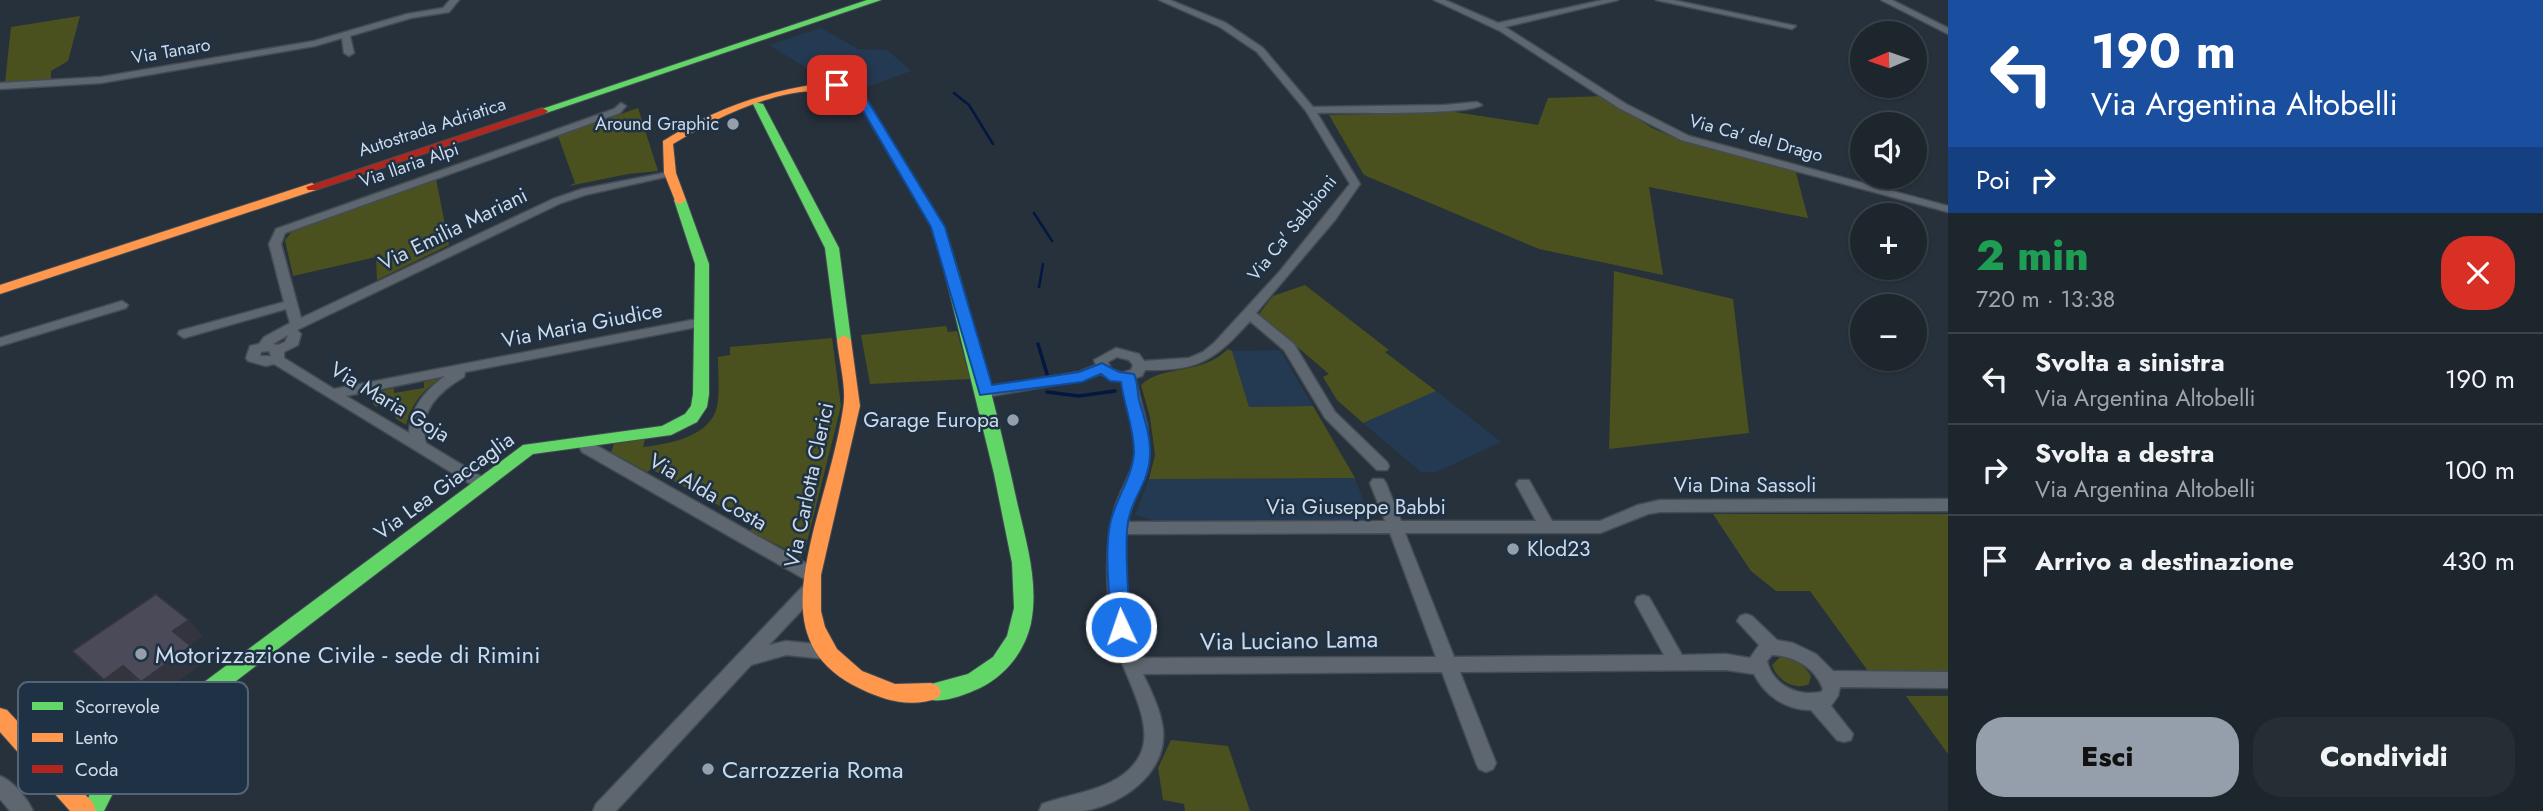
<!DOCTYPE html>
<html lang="it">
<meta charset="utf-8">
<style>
:root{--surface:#1d252d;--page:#252d35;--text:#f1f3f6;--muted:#a0a5aa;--line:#3b4249;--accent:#949fab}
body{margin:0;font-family:Jost,sans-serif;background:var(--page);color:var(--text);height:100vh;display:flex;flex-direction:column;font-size:26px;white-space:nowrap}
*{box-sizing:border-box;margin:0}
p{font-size:23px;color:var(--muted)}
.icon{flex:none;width:38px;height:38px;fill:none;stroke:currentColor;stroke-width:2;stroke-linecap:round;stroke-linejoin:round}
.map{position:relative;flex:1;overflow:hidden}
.drawer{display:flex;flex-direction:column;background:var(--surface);width:595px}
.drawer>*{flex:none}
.hud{background:#1a4fa0;color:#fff;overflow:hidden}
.needle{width:46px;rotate:268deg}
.buttons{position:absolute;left:1850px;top:21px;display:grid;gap:14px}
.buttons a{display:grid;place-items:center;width:77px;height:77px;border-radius:50%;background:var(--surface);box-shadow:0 2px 5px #0004,0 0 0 2px var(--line);font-size:35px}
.pin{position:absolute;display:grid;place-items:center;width:60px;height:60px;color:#fff;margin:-30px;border-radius:14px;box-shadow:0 4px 10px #0006}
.me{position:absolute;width:77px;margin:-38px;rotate:357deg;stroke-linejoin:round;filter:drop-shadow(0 0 5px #0008)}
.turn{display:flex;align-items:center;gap:24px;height:147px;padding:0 28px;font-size:32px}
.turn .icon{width:91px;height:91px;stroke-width:2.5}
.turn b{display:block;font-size:49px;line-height:60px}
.then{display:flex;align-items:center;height:66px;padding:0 28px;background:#0003;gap:14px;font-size:26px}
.round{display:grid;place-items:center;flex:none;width:74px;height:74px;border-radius:28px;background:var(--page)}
.summary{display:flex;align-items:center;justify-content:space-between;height:119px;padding:0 28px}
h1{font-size:42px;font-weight:800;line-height:52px;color:#1e9e55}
.action{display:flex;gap:14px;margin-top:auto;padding:14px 28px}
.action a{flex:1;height:80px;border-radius:28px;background:var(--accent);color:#111;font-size:28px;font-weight:800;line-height:80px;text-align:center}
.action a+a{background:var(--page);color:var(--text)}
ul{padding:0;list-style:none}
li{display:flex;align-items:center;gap:21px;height:91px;padding:0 28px;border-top:2px solid var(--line)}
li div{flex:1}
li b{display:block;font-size:26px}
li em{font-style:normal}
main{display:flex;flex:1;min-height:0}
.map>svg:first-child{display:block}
.built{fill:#243a52}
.green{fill:#4b511e}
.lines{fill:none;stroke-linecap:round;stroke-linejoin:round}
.stream-far1{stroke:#04173f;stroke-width:2.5}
.stream{stroke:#04173f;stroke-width:3.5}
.street-casing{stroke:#434c55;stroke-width:3}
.fast-casing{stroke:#434c55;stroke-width:2}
.slow-casing{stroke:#434c55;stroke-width:2}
.jam-casing{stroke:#434c55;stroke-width:2}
.street{fill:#5e676f;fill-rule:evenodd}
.fast{fill:#63d668;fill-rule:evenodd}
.slow{fill:#ff974d;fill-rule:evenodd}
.jam{fill:#b3261e;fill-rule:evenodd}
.wall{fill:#40404c}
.shaded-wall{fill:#34343e}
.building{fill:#4a4a58;stroke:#34343e;stroke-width:2}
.route{fill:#1a73e8;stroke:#114b97;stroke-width:2}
.poi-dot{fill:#949fab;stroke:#1e3145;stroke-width:2.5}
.labels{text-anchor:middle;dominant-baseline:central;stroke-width:5;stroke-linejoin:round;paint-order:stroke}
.far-street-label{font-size:18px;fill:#cedae7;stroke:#1e3145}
.far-poi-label{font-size:18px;fill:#cedae7;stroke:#1e3145;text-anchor:end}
.street-label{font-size:21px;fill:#cedae7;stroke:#1e3145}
.poi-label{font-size:21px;fill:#cedae7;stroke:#1e3145;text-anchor:end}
.near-street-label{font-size:24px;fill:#cedae7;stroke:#1e3145}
.near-poi-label{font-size:24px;fill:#cedae7;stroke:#1e3145;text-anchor:start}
.key{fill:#1e3145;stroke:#536476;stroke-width:2}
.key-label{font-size:19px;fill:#cedae7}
</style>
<main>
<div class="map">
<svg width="1948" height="811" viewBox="0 0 1948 811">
<rect width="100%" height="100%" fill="#27313c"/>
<path class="built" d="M821,28L858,49L887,50L911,71L862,89L848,82L828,81L769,45Z
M1280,350L1313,406L1249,407L1232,351Z
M1436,391L1501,442L1436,472H1421L1363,423Z
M1355,478L1371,521H1156L1135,515L1149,479Z"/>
<path class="green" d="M80,16L68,61L51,71V80L5,83L11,27Z
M1604,96L1652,128L1673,137L1795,169L1808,218L1649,187L1663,275L1539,249L1364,175L1329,115L1455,112L1538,125L1548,98Z
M638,108L658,171L628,174L569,186L575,183L558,136Z
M436,179L449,245L377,280L376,257L293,276L285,240L295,228Z
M1614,271L1733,299L1749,433L1609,449Z
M1305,285L1389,350L1385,352L1436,391L1363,423L1337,400L1323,377L1329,374L1259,314L1273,296Z
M946,326L948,332L957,331L970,379L870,384L861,335Z
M832,338L841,406L804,554L801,557L750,531L755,525L651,469L647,472L611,452L614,444L645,439L643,447C668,444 710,437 717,407C720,391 718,373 718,357L730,355V347Z
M1228,349L1232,351L1249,407L1313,406L1355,478L1149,479L1155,455L1150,417L1141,385C1163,364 1201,376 1228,349Z
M441,378C422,391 412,403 406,425L395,418L402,412L385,402L376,407L373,404C373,392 384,390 394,388V393L424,388V382Z
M1713,514H1948V671H1868L1810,591H1776L1751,571Z
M1780,657C1793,657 1804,664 1811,676L1809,684C1794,691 1777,680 1772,665Z
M1906,696H1948V754Z
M1171,740L1228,746L1250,811H1185L1184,804L1163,800L1158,768Z"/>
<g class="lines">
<path class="stream-far1" d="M954,93L969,105L993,144
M1034,213L1052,241
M1039,287L1043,264"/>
<path class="stream" d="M1038,344L1047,374
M1047,392L1079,396L1115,391"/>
<g class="street-casing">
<path id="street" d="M450,0H459L449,12L411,18L350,36L354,53L349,56L344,53L342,38L315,46L101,83L0,89V83L101,77L314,41L407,14L443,8Z
M1159,0H1170L1226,23L1263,48L1313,107L1445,105L1477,102L1482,105C1465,116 1345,112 1317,113L1360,184L1335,220L1256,313L1294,344L1335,412L1387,462L1389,466L1387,470H1377L1325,418L1284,350L1250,321C1215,360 1199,371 1145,370L1142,376L1135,378L1147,425L1149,455L1127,522L1385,521L1370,483L1373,479H1383L1386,483L1401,521H1536L1516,484L1519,480H1529L1552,521H1600L1638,505L1660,500L1948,499V511L1660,512L1648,514L1600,533H1405L1454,657L1664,655L1635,602L1637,597L1643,595L1649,597L1682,655L1726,654L1750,658L1759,645L1737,621L1740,616L1746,614L1752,616L1777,640L1793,643L1816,654L1833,671L1948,672V688L1840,687L1838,696L1831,706L1853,734L1851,740L1844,742L1837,740L1811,710C1786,710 1765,696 1754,674L1726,670L1460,672L1496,763L1493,769L1486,772L1479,769L1476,763L1442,672L1143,674C1151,691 1161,710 1163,730C1167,773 1122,805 1083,811C1069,811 1053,811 1039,811L1042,804C1074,792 1122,790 1140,755C1158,720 1116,665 1111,628C1107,590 1104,548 1114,511C1119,490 1134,473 1135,451C1136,427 1127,405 1122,382L1100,374L1082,380L986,397L979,392L986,387L1079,372L1096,365L1094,360L1116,348L1139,354L1144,361L1189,358L1203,352L1214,343L1280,271L1350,184L1306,111L1257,52L1220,27ZM1117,357L1129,360L1133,365L1131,370L1122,373L1111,369L1108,362ZM1390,533L1436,657L1136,658C1122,620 1122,574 1126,534ZM1772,655C1794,656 1815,667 1823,689L1821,692C1797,697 1773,685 1767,661Z
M1434,0H1445L1498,23L1603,0H1618L1505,27L1626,104L1689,136L1948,206V212L1681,140L1619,108L1500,31Z
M1656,0H1673L1796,26L1792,29Z
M1881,0H1892L1948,28V34Z
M621,103L626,106L620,113L285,233L281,244L301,318L553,199L582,189L674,171V175L585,195L561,203L297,330L301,334L298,345L284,352V358L334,389L702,318L707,319L708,322L707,325L702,326L465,372L464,377C438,392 418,412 426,443L487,480L490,484L487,488H477L274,364L266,366L248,361L246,358L250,346L259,344L264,337L290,323L286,309L184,338L178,334L179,331L284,302L269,244L276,229L614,109ZM288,335L285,342L278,345L273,344ZM269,351L271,356H260L261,352ZM445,376C425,391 410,408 409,433L346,396Z
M122,301L128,305L126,308L0,346V338Z
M585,439L818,570L820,575L818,580L812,582L806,580L582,452L578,444Z
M810,583L816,585L818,590L816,595L769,645L786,641L826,645L832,647L835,652L832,657L826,659L786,655L751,665L616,811H593L596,804L804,585Z
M136,733L143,736L145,742L143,748L111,762L109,767L75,799L68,801L61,799L58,792L61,785L77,771L47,777L40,774L37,768L40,762L47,759L95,750Z
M0,776C13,781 27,798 33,811H10L0,799Z"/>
</g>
<g class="fast-casing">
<path id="fast" d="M867,0H881L546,113L536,111Z
M754,102L763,104L839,248L851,340L849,343H839L837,340L825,248L753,104Z
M680,196L686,200L709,264V394L707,407L697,422L671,435L533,454L151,746L114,791L104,811H82L98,777L137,732L523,445L662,426L685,414L691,406L693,394L695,264L674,200Z
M951,266L958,270C980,347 1000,424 1017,502C1026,541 1039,583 1031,623C1025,651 1006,675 980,688C964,695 941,705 924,698L921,692L924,686L968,674L993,657L1007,636L1014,608L1012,563L994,474L944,270Z"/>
</g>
<g class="slow-casing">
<path id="slow" d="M818,84L841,85L863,93L944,227L958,270L956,273H946L944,270L932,227L855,97C801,75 719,115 673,144L676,173L686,200L680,204L676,203L664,173L663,141C711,111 762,92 818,84Z
M312,183L318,187L316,190L0,294V285Z
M844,335L851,340L860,406L821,575V611L825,627L837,649L862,671L895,684L931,683L938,686L941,692L938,698C911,708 886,701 861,689C788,655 798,594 814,528C824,489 837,449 843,409C847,388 839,361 837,340Z
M0,708L7,710L93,803L96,811H70L0,732Z"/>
</g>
<g class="jam-casing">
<path id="jam" d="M542,108L548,111L546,113L316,190H308L306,187Z"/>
</g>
<use href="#street" class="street"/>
<use href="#fast" class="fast"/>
<use href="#slow" class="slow"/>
<use href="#jam" class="jam"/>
</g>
<path class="wall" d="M189,620L202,636L189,645L204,662L156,697L138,682L119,695L72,651Z"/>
<path class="shaded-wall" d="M189,620L202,636L186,647L173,631Z
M191,646L204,662L156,697L141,682Z
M123,666L138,682L119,695L104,680Z"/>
<path class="building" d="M156,594L189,620L173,631L191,646L141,682L123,666L104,680L72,651Z"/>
<path class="route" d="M837,82L857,87L863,93L945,227L992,385L1079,372L1102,363L1119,372L1134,374C1138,382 1137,391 1139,400C1147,427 1156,451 1145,479C1138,496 1128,510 1127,530C1125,562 1129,595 1130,627L1127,633H1114L1111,627C1110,595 1104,556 1110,524C1115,499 1133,477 1134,452C1134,427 1124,406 1121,382L1110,381L1101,374L1082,382L980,395L931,227L855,97L849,92L833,88L831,85Z"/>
<g class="poi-dot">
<circle cx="733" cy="124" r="7"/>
<circle cx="1013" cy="420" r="7"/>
<circle cx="1513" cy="549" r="7"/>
<circle cx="141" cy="654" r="7"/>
<circle cx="708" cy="769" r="7"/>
</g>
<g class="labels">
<g class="far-street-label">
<text transform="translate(171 51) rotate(-10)">Via Tanaro</text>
<text transform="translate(432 127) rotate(-18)">Autostrada Adriatica</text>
<text transform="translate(1756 138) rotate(15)">Via Ca' del Drago</text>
<text transform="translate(409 165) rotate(-19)">Via Ilaria Alpi</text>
<text transform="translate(1292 228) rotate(-51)">Via Ca' Sabbioni</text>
</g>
<g class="far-poi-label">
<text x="719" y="124">Around Graphic</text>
</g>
<g class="street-label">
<text transform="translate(453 229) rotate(-26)">Via Emilia Mariani</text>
<text transform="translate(582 325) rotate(-11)">Via Maria Giudice</text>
<text transform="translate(390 402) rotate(31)">Via Maria Goja</text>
<text transform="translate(809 485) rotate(-78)">Via Carlotta Clerici</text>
<text x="1745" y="485">Via Dina Sassoli</text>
<text transform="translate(444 486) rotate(-36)">Via Lea Giaccaglia</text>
<text transform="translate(708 492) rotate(30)">Via Alda Costa</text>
<text x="1356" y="507">Via Giuseppe Babbi</text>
</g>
<g class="poi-label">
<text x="999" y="420">Garage Europa</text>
<text x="1527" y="549" text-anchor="start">Klod23</text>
</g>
<g class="near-street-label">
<text transform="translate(1289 640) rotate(-1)">Via Luciano Lama</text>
</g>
<g class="near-poi-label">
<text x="155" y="654">Motorizzazione Civile - sede di Rimini</text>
<text x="722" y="769">Carrozzeria Roma</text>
</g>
</g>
<rect x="18" y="682" width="230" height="112" rx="10" class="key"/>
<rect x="32" y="702" width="31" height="8" fill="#63d668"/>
<rect x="32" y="733" width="31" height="9" fill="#ff974d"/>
<rect x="32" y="765" width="31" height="8" fill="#b3261e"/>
<g class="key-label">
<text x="75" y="713">Scorrevole</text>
<text x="75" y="744">Lento</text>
<text x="75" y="776">Coda</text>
</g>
</svg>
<div class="buttons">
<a><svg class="needle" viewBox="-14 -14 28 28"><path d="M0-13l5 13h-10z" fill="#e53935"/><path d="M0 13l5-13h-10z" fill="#a0a5aa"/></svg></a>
<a><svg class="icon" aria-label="sound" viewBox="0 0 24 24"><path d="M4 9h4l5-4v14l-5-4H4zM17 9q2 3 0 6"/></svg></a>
<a>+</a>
<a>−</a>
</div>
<div class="pin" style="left:837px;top:85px;background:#d93025"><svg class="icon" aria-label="arrive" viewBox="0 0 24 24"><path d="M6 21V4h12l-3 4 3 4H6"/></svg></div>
<svg class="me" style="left:1121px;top:627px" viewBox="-20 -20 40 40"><circle r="17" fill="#1a73e8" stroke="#fff" stroke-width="3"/><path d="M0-11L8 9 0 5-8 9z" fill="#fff"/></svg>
</div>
<section class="drawer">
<div class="hud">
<div class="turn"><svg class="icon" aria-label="left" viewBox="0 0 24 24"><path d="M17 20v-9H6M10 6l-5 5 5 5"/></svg><div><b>190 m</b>Via Argentina Altobelli</div></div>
<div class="then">Poi<svg class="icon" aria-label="right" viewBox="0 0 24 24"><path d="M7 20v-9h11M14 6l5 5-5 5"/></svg></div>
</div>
<div class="summary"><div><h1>2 min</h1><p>720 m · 13:38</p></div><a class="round" style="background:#d93025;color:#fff"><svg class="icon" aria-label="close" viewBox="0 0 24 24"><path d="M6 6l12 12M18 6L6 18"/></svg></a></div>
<ul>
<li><svg class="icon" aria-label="left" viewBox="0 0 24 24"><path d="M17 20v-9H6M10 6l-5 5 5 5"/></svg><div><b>Svolta a sinistra</b><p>Via Argentina Altobelli</p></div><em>190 m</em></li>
<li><svg class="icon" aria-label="right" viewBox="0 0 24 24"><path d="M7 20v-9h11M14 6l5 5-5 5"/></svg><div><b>Svolta a destra</b><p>Via Argentina Altobelli</p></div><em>100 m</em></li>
<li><svg class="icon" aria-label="arrive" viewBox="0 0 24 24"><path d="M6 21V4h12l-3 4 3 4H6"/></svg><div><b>Arrivo a destinazione</b></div><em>430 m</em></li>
</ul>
<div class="action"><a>Esci</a><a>Condividi</a></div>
</section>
</main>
